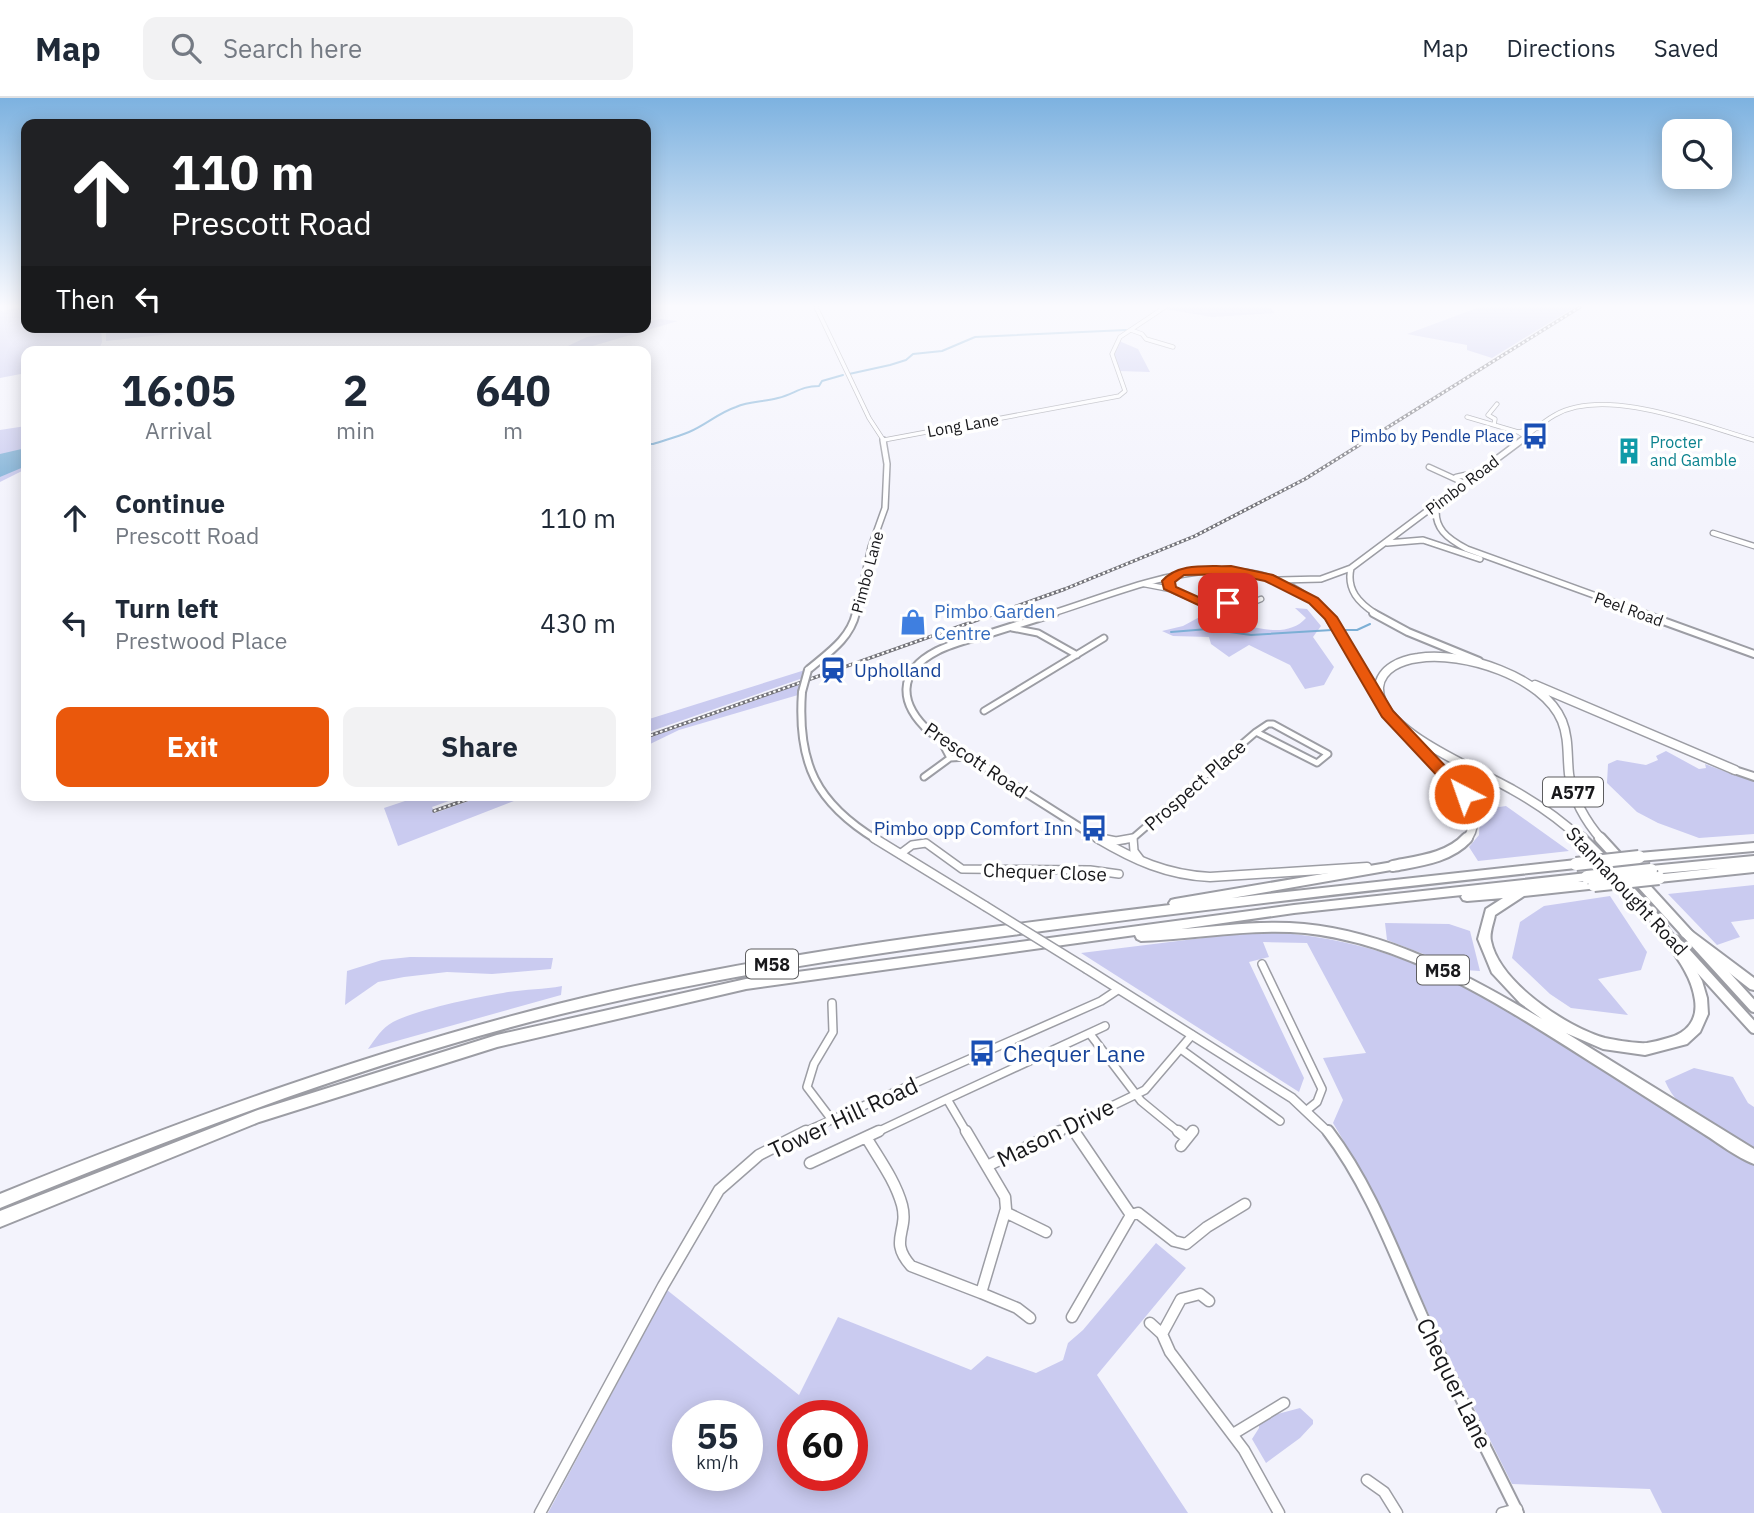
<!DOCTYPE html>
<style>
:root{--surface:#fff;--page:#f2f2f3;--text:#1f2937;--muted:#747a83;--line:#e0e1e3;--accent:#ea580c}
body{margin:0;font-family:"IBM Plex Sans",sans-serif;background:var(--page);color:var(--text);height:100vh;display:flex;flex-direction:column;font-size:26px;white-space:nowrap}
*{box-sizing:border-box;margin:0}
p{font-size:23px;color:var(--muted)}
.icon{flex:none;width:38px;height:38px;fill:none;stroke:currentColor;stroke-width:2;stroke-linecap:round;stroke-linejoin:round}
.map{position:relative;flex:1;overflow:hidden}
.side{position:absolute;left:21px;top:248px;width:630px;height:455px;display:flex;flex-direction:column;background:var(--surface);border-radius:14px;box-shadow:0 4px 18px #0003}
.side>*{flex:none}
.hud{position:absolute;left:21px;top:21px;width:630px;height:214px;border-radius:14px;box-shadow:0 4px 18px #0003;background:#202124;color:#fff;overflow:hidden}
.fabs{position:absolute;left:1662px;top:21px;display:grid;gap:14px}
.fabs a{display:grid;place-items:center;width:70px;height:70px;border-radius:14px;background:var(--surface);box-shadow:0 4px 18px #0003;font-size:35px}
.speed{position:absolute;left:672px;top:1302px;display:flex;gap:14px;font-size:35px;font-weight:700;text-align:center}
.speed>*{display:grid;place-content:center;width:91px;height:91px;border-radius:50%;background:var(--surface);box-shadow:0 4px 18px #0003;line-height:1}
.speed small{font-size:18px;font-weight:400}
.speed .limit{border:10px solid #d22;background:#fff;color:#111}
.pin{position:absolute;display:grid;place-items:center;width:60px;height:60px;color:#fff;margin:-30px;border-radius:14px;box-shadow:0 4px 10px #0006}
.me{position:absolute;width:77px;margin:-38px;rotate:319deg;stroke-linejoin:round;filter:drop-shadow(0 0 5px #0008)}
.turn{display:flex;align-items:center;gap:24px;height:147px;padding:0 35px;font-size:32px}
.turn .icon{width:91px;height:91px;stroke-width:2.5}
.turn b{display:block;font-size:49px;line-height:60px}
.then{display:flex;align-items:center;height:66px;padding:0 35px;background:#0003;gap:14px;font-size:26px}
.eta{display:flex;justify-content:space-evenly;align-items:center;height:119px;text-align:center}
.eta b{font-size:42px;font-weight:700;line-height:49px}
.button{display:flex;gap:14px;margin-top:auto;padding:14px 35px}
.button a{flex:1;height:80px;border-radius:14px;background:var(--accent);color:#fff;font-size:28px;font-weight:700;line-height:80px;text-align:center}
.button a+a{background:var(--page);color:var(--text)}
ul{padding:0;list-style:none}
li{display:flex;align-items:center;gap:21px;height:105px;padding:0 35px}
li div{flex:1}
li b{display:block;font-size:26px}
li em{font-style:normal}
header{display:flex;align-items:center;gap:42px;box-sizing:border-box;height:98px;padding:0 35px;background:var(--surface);border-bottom:2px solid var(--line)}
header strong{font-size:33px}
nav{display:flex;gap:38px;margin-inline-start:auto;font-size:24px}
.search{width:490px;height:63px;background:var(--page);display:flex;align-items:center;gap:18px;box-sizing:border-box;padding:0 24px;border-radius:14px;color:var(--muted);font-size:26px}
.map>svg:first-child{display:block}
.green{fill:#cacbf0;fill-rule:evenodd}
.water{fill:#7cafd5}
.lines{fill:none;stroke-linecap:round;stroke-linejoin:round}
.stream{stroke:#7cafd5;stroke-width:2}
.minor-far4-casing{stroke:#9c9da4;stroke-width:5}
.minor-far3-casing{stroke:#9c9da4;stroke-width:7}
.minor-far2-casing{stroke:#9c9da4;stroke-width:9}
.minor-far1-casing{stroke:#9c9da4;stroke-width:10}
.minor-casing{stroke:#9c9da4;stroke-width:13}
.tertiary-far4-casing{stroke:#9c9da4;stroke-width:5}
.tertiary-far3-casing{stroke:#9c9da4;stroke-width:8}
.tertiary-far2-casing{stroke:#9c9da4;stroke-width:10}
.tertiary-far1-casing{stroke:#9c9da4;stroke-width:11}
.tertiary-casing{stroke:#9c9da4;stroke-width:14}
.primary-far1-casing{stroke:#9c9da4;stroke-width:11}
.primary-casing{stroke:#9c9da4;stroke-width:14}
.motorway-casing{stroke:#9c9da4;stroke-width:4}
.minor-far4{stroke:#fff;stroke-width:3.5}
.minor-far3{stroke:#fff;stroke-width:4.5}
.minor-far2{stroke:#fff;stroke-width:5}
.minor-far1{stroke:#fff;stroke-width:7}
.minor{stroke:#fff;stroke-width:10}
.tertiary-far4{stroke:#fff;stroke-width:3.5}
.tertiary-far3{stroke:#fff;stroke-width:5}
.tertiary-far2{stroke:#fff;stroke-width:6}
.tertiary-far1{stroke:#fff;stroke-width:8}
.tertiary{stroke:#fff;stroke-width:10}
.primary-far1{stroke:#fff;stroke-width:8}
.primary{stroke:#fff;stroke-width:10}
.motorway{fill:#fff;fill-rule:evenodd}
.rail-casing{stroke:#737379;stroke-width:3.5}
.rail{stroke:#fff;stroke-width:2;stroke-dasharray:2.5;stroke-linecap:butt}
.tertiary-bridge-far1-casing{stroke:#9c9da4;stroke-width:10;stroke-linecap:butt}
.tertiary-bridge-casing{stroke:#9c9da4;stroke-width:11;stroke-linecap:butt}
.motorway-bridge-casing{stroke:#9c9da4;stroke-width:16;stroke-linecap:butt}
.tertiary-bridge-far1{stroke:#fff;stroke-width:6}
.tertiary-bridge{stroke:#fff;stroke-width:8}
.motorway-bridge{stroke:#fff;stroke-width:12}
.route{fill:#ea580c;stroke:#983908;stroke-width:2}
.labels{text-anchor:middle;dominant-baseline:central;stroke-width:7;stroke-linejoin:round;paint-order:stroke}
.far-street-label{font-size:16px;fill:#18181b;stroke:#fff}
.far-transit-label{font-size:16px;fill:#164399;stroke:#fff;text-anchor:end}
.far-culture-label{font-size:16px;fill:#0d838f;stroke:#fff;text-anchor:start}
.shield{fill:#fff;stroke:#5d5d5f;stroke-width:2}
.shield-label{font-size:18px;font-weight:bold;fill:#18181b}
.shop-label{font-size:19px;fill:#366cbe;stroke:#fff;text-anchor:start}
.transit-label{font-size:19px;fill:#164399;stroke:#fff;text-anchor:start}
.street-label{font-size:19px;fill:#18181b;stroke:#fff}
.near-transit-label{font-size:23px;fill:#164399;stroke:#fff;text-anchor:start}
.near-street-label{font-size:23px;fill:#18181b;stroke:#fff}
</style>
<header>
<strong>Map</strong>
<div class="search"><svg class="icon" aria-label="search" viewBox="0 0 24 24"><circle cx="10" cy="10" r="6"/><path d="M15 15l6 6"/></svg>Search here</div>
<nav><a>Map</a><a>Directions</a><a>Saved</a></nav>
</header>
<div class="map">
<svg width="1754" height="1415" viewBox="0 0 1754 1415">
<rect width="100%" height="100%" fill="#f3f3fc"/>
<path class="green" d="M26,209V229H101L102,244L98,254H26V275L0,280V213Z
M1166,209H1269L1275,215L1212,219L1164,211Z
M1480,209H1575L1492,260L1467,252V247L1407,236Z
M659,221L678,223L579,252L555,254L587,239L646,229V225Z
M106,229H232L106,243Z
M1119,243L1138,251L1150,274L1119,273L1114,256Z
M26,328V371L0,384V332Z
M1295,510L1307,511L1321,528L1313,539L1334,569L1324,587L1305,591L1290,567L1249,547L1229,559L1211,546L1209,539L1173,538L1162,533L1183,528L1207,515C1236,523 1283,546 1306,520Z
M805,572L803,580L646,635V622Z
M801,586L798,597L679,632L646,648V641Z
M1666,653L1699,671L1706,670L1705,666L1737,678L1741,676L1754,681V736L1699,740L1658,725L1637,714L1607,685L1608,666L1617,662L1646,667L1658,662L1656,658Z
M420,698H463L432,709L435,715L483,698H527L398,748L384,710Z
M1506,708L1569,753L1478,763L1469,749L1479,737L1480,712Z
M1754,787V821L1731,824L1740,839L1717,847L1668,796Z
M1610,798L1647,854L1641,872L1598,881L1628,917L1571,910L1550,896L1512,860L1520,824L1544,808Z
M1385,825L1449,826L1470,833L1480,873L1465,872L1387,842Z
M1259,833C1348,839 1406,857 1485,899L1754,1066V1415H1662L1650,1391L1512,1386L1450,1262L1366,1081L1333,1025L1343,1002L1323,960L1366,955L1307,845L1263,844L1269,859L1249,864L1304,980L1299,994L1081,855Z
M410,859L553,860L551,871L492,876L447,874L404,879L378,884L345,907L347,873L382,862Z
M562,888L561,897L368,951C375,941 382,930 393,924C416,912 476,899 503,895C523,891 542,892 562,888Z
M1694,970L1733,979L1748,1005L1754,1009V1053C1723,1034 1679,1018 1665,983Z
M1156,1145L1186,1170L1097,1277L1188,1415H548L667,1192L799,1297L838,1219L971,1272L987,1258L1036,1275L1063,1262L1068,1245L1083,1232ZM688,1318H747V1377H688ZM793,1318H852V1377H793Z
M1300,1310L1313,1322V1326L1300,1340L1266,1365L1252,1341L1259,1330V1326L1270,1318Z"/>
<path class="water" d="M26,350V368L0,379V356Z"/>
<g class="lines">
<path class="stream" d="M849,276L890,267L906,262L913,256L942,253L975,239L1126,232
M646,331L649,346H653C665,342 677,339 689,334C706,327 718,315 736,309C749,303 765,304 778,300C795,296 800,288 819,288L822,283L843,277
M1343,532H1357L1370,526
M1171,534L1208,531L1251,537L1332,532"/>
<g class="minor-far4-casing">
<path id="minor-far4" d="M1131,232L1142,236L1146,241L1173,249
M1467,319L1518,334L1526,339
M1494,327L1495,321L1488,317L1497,306
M1518,334L1538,330"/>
</g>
<g class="minor-far3-casing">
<path id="minor-far3" d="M1429,369L1464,385
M1456,379L1479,374
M1713,435L1754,448
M1144,486L1170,491L1224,515
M1213,510C1229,503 1245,509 1261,501"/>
</g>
<g class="minor-far2-casing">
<path id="minor-far2" d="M1012,530L1038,535L1077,557
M984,613L1104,540
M1268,626H1273L1328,656L1317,665L1256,634Z
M940,641L950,660
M924,679L950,660L968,659
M1101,740L1109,742
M1124,742L1133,740L1256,634"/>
</g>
<g class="minor-far1-casing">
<path id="minor-far1" d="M1101,740L1116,743L1133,740
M1133,740L1134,753L1140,761
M900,756L912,747L926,745L962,771L1090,772L1119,776
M1262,866L1322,991L1317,1004L1307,1012
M832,905L833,934L814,966L807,989L832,1022
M1090,936L1141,1003L1180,1035
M1182,952L1280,1023
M947,1001L1105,928
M1070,1027L1075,1035
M802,1035L1101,903L1119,891
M875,1035L947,1001L967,1035
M1056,1035L1145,992L1192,937"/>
</g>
<g class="minor-casing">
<path id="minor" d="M966,1033L1005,1099L1006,1111L981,1195L1017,1210L1030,1220
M1178,1033L1187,1040
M866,1039C879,1061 895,1082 902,1107C909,1134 888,1142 911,1168L981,1195
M1181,1048L1193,1033
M810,1065L879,1033
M987,1068L1060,1033
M1005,1114L1046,1134
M1131,1117L1138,1115L1174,1143L1186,1146L1207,1129L1245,1106
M1209,1203L1200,1196L1181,1201L1162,1236L1170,1254L1244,1352L1279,1415
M1072,1219L1131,1117L1074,1033
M1150,1225L1162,1236
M1233,1336L1284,1305
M1367,1382L1384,1394L1397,1415
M540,1415L663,1188L719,1092L759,1057L806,1033
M1502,1415L1517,1411"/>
</g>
<g class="tertiary-far4-casing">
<path id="tertiary-far4" d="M816,209L869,320L884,343
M884,342L1119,298L1125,293L1112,256L1120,239L1165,209
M1520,343C1531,335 1542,324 1555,317C1606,288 1701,327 1754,342"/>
</g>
<g class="tertiary-far3-casing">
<path id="tertiary-far3" d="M1437,406C1432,430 1448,441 1467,451L1646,516
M1387,445L1423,442L1480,461
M1351,470C1346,492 1359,505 1376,516
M1280,482L1321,481L1351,470L1522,342
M856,516L871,449L885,410L887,366L883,342
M1050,516C1140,488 1248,434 1327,516"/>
</g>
<g class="tertiary-far2-casing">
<path id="tertiary-far2" d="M1055,515C1033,522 1010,529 988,536C971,541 952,545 937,553C896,574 899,606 930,634L1100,742
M1326,515L1383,608
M1373,515L1408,534L1479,563
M1641,515L1754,556
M808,572C828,555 850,541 856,515
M802,594C797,665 816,705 877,742"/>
</g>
<g class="tertiary-far1-casing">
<path id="tertiary-far1" d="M874,740L985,808
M1097,740C1134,762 1167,777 1210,779L1367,769
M1087,871L1292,1000L1329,1035"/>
</g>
<g class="tertiary-casing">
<path id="tertiary" d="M1328,1033C1370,1088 1394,1155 1422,1218C1452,1285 1486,1350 1518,1415"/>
</g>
<g class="primary-far1-casing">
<path id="primary-far1" d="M1535,587L1735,672
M1406,637C1427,658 1494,711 1466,742
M1582,742C1561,722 1538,706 1513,692C1481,673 1376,633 1379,589C1381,570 1402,562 1418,560C1463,553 1543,578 1562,623C1569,640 1567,658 1569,676C1572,700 1586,724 1602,742"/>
</g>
<g class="primary-casing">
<path id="primary" d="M1581,740L1605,764
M1600,740L1754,909
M1393,768C1418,763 1449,760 1467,740
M1621,783L1661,827
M1675,843L1754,930"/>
</g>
<g class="motorway-casing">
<path id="motorway" d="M1735,669L1754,675V682L1731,674L1730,672Z
M1754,745V753L1639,763L1635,762L1633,759L1635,756L1639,755Z
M1754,758V774L1659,784L1655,783L1653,780L1655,777L1719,770L1651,776L1647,775L1645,772L1647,769L1651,768Z
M1576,762L1580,763L1582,766L1580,769L1576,770C1398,789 1220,809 1042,833C880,854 720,877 561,916C369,964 183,1035 0,1110V1096C182,1022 367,954 558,906C759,856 965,832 1170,807L1169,805L1171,802L1175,801L1393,764L1397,765L1399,768L1397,771L1232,800Z
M1587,775L1591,776L1593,779L1591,782L1578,784H1598L1600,787L1598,790L1524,798L1495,817C1494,824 1489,835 1491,843C1499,884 1566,929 1605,940C1615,942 1637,946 1647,945C1654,944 1661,942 1668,940C1687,935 1698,922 1695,902C1691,871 1666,848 1651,823L1653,820L1657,818L1661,820L1691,863L1702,883L1707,900L1708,916L1700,934L1687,946L1645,957L1603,951L1566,935L1754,1051V1066C1736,1059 1720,1046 1704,1036C1673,1016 1641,996 1610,976C1517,918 1417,847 1305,835C1251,830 1195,841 1141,843L1137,841L1135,837L746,891L497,949L259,1024L0,1129V1113L258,1012L497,937L746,881L1294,807ZM1462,797L1461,799L1463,802L1467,803L1503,800L1486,811L1478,841L1492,875L1520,905L1542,921C1469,878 1390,834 1304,826C1263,822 1222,828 1181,831L1294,815Z
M1686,830L1690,832L1754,880V892L1750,891L1682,838L1680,835L1682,832Z"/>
</g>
<use href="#minor-far4" class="minor-far4"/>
<use href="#minor-far3" class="minor-far3"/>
<use href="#minor-far2" class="minor-far2"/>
<use href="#minor-far1" class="minor-far1"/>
<use href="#minor" class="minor"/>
<use href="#tertiary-far4" class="tertiary-far4"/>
<use href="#tertiary-far3" class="tertiary-far3"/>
<use href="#tertiary-far2" class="tertiary-far2"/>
<use href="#tertiary-far1" class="tertiary-far1"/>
<use href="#tertiary" class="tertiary"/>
<use href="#primary-far1" class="primary-far1"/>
<use href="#primary" class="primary"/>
<use href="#motorway" class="motorway"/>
<g class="rail-casing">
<path id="rail" d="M646,639L1065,491L1195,438L1305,381L1580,209
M434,713L477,698"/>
</g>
<use href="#rail" class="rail"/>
<g class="tertiary-bridge-far1-casing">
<path id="tertiary-bridge-far1" d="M802,594L808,572"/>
</g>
<g class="tertiary-bridge-casing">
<path id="tertiary-bridge" d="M985,808L1087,871"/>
</g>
<g class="motorway-bridge-casing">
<path id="motorway-bridge" d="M1576,766L1639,759
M1587,779L1651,772
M1594,787L1659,780"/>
</g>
<use href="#tertiary-bridge-far1" class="tertiary-bridge-far1"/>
<use href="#tertiary-bridge" class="tertiary-bridge"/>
<use href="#motorway-bridge" class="motorway-bridge"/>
</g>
<linearGradient id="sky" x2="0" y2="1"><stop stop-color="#7db2e0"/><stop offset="0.51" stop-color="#fafafe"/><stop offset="1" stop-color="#fafafe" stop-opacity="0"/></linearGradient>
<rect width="1754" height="408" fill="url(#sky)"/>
<path class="route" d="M1231,468L1273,477L1318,500L1337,519L1393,613L1469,693L1472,696L1469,700H1458L1382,619L1325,521L1309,505L1265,483L1231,476L1184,477L1175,484L1176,489L1214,506L1228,501L1234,505L1213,514L1164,491L1162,483C1179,464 1207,469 1231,468Z"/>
<defs>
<g id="bus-bare" transform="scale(2.1)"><path d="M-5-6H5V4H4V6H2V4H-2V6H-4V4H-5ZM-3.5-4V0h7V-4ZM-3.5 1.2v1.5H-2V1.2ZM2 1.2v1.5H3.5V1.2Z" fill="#1a4fb4" stroke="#fff" stroke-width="2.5" paint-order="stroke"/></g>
<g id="building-bare" transform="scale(2.1)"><path d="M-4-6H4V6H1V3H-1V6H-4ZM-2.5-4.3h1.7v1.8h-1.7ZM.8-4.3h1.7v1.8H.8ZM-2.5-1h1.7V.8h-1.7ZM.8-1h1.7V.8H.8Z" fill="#0f9aa8" stroke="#fff" stroke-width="2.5" paint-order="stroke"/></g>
<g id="shop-bare" transform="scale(2.1)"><path d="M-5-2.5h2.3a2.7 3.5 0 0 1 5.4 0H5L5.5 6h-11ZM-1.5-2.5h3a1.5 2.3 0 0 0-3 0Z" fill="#3f7fe0" stroke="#fff" stroke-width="2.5" paint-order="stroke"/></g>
<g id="station-bare" transform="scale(2.1)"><path d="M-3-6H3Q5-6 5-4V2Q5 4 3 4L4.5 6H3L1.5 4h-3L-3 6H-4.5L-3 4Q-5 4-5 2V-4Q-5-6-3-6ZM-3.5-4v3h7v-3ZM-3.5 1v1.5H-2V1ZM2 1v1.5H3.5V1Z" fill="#1a4fb4" stroke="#fff" stroke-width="2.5" paint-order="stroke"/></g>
</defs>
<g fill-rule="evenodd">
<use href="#bus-bare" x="1535" y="338"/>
<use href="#building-bare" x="1629" y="353"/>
<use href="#shop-bare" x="913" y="524"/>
<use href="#station-bare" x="833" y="572"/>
<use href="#bus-bare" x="1094" y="730"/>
<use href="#bus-bare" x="982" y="955"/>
</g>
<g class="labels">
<g class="far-street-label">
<text transform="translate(963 327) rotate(-10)">Long Lane</text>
<text transform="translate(1462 387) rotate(-37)">Pimbo Road</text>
<text transform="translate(867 474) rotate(-75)">Pimbo Lane</text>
<text transform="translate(1629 511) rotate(20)">Peel Road</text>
</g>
<g class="far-transit-label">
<text x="1514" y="338">Pimbo by Pendle Place</text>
</g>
<g class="far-culture-label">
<text x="1650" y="344">Procter<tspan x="1650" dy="18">and Gamble</tspan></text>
</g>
<g class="shield">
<rect x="1543" y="679.5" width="60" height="29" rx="5"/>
<rect x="746" y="851.5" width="52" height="29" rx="5"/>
<rect x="1417" y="857.5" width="52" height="29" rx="5"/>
</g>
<g class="shield-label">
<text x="1573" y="694">A577</text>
<text x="772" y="866">M58</text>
<text x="1443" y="872">M58</text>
</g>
<g class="shop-label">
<text x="934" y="513">Pimbo Garden<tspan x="934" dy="22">Centre</tspan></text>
</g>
<g class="transit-label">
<text x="854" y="572">Upholland</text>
<text x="1073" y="730" text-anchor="end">Pimbo opp Comfort Inn</text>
</g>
<g class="street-label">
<text transform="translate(976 662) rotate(34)">Prescott Road</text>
<text transform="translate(1195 687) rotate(-41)">Prospect Place</text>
<text transform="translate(1045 774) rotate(2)">Chequer Close</text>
<text transform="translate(1627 793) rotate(47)">Stannanought Road</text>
</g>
<g class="near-transit-label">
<text x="1003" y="955">Chequer Lane</text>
</g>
<g class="near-street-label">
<text transform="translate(843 1019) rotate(-25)">Tower Hill Road</text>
<text transform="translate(1055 1034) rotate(-26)">Mason Drive</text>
<text transform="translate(1455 1285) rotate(64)">Chequer Lane</text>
</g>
</g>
</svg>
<div class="fabs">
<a><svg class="icon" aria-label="search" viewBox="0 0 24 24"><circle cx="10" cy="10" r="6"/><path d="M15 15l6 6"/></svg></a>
</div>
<div class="speed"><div>55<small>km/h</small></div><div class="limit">60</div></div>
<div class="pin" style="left:1228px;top:505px;background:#d93025"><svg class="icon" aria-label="arrive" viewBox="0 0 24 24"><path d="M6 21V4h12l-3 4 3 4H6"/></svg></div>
<svg class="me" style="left:1464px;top:696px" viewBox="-20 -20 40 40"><circle r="17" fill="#ea580c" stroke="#fff" stroke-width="3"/><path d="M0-11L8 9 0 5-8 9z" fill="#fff"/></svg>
<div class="hud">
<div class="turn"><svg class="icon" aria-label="ahead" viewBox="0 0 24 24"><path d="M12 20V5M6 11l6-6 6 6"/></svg><div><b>110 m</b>Prescott Road</div></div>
<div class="then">Then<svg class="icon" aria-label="left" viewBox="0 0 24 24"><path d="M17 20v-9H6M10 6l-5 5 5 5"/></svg></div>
</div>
<section class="side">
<div class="eta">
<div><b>16:05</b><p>Arrival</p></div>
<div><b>2</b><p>min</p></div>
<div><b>640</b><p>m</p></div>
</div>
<ul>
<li><svg class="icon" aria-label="ahead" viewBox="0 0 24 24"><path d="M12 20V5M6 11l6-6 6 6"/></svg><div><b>Continue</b><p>Prescott Road</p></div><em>110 m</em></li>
<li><svg class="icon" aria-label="left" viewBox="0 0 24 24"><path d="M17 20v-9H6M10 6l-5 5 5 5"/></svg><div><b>Turn left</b><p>Prestwood Place</p></div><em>430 m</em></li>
</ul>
<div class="button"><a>Exit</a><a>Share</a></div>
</section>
</div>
